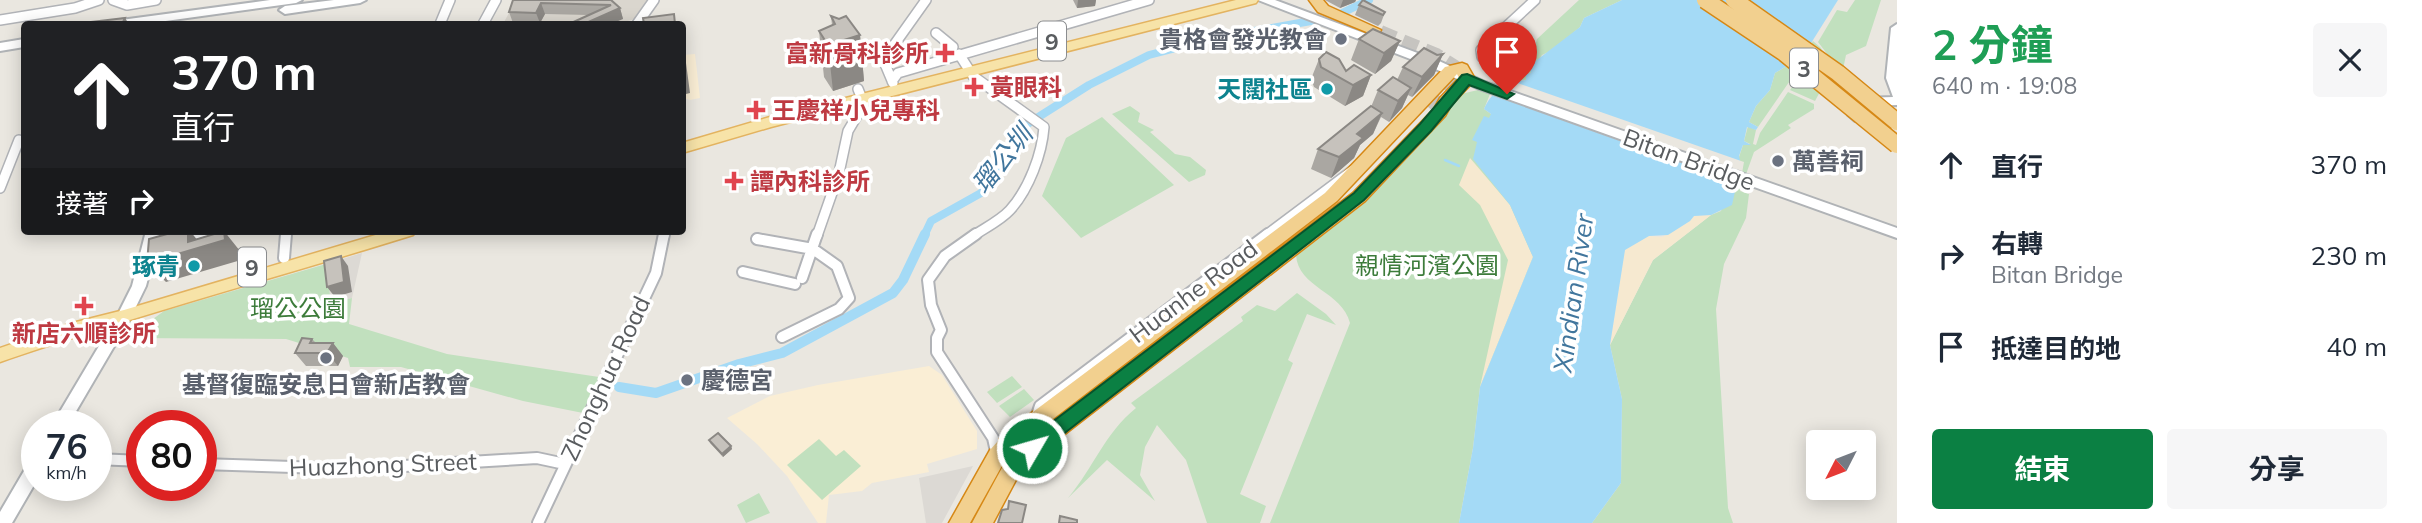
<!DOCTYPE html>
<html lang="zh-TW">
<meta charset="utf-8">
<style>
:root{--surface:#fff;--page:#f6f6f7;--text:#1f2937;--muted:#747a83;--accent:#0b8043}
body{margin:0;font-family:Mulish,"Noto Sans TC",sans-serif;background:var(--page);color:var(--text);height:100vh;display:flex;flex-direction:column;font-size:26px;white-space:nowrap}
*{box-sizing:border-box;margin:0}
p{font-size:23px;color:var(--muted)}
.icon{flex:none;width:38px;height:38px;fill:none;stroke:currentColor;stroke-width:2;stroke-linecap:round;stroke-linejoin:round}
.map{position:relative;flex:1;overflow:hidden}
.panel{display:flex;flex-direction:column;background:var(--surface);width:525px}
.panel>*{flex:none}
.banner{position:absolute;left:21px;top:21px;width:665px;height:214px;border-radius:7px;box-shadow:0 4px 18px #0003;background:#202124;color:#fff;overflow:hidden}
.needle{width:46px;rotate:228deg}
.tools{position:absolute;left:1806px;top:430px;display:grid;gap:14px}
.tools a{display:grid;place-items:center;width:70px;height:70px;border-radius:7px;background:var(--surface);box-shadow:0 4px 18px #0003;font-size:35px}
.speed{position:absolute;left:21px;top:410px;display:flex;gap:14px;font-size:35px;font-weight:700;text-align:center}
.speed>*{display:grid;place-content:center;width:91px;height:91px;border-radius:50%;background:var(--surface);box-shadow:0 4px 18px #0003;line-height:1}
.speed small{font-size:18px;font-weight:400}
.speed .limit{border:10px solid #d22;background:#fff;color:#111}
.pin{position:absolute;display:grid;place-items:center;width:60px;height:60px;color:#fff;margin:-72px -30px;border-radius:50% 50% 50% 0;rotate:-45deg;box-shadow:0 0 7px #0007}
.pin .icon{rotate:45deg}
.me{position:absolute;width:77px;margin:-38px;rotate:52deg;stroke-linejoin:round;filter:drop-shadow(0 0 5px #0008)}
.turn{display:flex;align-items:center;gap:24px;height:147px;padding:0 35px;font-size:32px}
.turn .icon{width:91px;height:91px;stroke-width:2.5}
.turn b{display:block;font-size:49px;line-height:60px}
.then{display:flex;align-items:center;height:66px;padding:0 35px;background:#0003;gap:14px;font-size:26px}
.round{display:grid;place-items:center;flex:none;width:74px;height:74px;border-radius:7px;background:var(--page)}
.summary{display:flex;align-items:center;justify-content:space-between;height:119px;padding:0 35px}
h1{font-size:42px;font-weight:700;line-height:52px;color:#1e9e55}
.button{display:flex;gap:14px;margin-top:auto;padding:14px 35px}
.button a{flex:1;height:80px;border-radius:7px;background:var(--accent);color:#fff;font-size:28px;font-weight:700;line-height:80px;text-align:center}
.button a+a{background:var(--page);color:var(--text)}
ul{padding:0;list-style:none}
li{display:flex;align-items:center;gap:21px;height:91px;padding:0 35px}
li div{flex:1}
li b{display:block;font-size:26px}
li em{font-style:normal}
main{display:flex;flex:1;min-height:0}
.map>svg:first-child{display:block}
.commercial{fill:#faeed5}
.industrial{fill:#dcd9d4}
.education{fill:#dad6ce}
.green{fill:#c1e0be}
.sand{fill:#f6e9d0}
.water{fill:#a4daf6}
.pier{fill:#eae7e0}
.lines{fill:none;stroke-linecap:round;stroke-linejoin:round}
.stream{stroke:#a4daf6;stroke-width:2.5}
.canal-far1{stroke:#a4daf6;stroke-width:8}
.canal{stroke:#a4daf6;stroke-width:10}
.highway-tunnel{stroke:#c6c4c0;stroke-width:16;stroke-dasharray:16 8;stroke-linecap:butt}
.street-far1-casing{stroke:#b1b3b7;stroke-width:12}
.street-casing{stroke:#b1b3b7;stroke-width:14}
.secondary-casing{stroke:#b0b3b6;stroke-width:4}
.primary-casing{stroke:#e3b360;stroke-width:3}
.highway-casing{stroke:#d68815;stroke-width:3}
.street-far1{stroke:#fff;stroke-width:9}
.street{stroke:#fff;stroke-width:10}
.secondary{fill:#fff;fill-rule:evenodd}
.primary{fill:#f7e3a8;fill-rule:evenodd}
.highway{fill:#f2d08f;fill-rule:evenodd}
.highway-bridge-casing{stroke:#d68815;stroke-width:19;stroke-linecap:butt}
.highway-bridge{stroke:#f2d08f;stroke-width:16}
.wall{fill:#aaa7a2}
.shaded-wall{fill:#8b8884}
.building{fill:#c6c2bc;stroke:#8b8884;stroke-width:2}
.route{fill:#0b8043;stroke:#07532c;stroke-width:2}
.worship-dot{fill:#6b7280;stroke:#fff;stroke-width:2.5}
.health-dot{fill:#e0444e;stroke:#fff;stroke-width:2.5}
.culture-dot{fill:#0f9aa8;stroke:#fff;stroke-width:2.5}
.labels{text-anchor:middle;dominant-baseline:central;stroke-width:7;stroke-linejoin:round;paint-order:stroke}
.shield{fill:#fff;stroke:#8b8d8f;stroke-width:2}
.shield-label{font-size:23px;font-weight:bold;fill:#595c5f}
.worship-label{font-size:24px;font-weight:bold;fill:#5b616d;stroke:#fff;text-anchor:start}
.health-label{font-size:24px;font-weight:bold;fill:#be3a42;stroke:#fff;text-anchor:start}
.culture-label{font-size:24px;font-weight:bold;fill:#0d838f;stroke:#fff;text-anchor:end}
.street-label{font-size:24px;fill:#595c5f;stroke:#fff}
.park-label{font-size:24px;fill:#3d7c3b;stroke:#fff}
.water-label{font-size:26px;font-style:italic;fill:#41769d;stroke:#fff}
</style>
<main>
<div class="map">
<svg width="1897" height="523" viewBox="0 0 1897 523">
<rect width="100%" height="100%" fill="#eae7e0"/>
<path class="commercial" d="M695,54L700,98L690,100L683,98V55Z
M929,366L942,375L977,431V449L927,464L929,472L872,483L862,491L829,495L826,523H818L787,476L757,444L727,418L770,396L818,385Z"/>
<path class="industrial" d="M362,253L352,298L331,303L326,264Z
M973,466L942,523H926L919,478Z"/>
<path class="education" d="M516,0H650L638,18L618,24H503Z"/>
<path class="green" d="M1579,0H1622L1584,18L1580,27L1553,50L1542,55L1526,80L1513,81L1493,74L1503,62L1535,46L1537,39Z
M1855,0H1881L1866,46L1846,55L1842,74L1822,88L1815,101L1790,90L1800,76L1817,79L1826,71L1831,59L1818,42L1837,10L1847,12Z
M1813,41L1821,48L1828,64L1816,75L1796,72L1758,127L1749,122L1756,106L1770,90L1775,73L1803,56Z
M1478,90L1490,94L1484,109L1491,114L1533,257L1480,387L1473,448L1459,523H1270L1350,323C1342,291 1298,288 1296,255L1387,175L1461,94Z
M1788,92L1814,104V109L1788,125L1791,128L1754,152L1740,191L1749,194L1746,218L1724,264L1716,309L1728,508L1733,523H1592L1621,483L1622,399L1610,345L1653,260L1711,215L1721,211L1743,145L1750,144L1744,141L1748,126L1756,130L1753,144L1756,145L1760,133Z
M1130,106L1140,113L1138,122L1154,130L1150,132L1175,154L1190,157L1206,170L1205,175L1189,182L1112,114Z
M1102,117L1174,185L1081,238L1042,196L1066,138Z
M326,264L331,303L352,298L349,324L447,354L599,377L583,413L523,401L401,367H350L348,358L286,339L127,338L164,311Z
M1297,293L1326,314L1336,325L1307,314L1288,360L1293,363L1240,494L1266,506L1260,523H1207L1186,460L1157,425L1145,447L1140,475L1155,501L1107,460L1068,498C1094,467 1104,434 1136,408L1131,403L1243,321L1241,317L1257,305L1275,311Z
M1012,376L1022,387L997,403L987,392Z
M1024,389L1034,400L1010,417L999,406Z
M819,439L836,456L844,450L861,466L822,500L787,465Z
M759,493L770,513L746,523L737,505Z"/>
<path class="sand" d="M1470,158L1510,205L1533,257L1480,387L1508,260L1480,205L1459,185Z
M1711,215L1653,260L1610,345L1625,249L1649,236L1662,237L1690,221L1694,216Z"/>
<path class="water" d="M1622,0H1838L1803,56L1775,73L1770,90L1756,106L1749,122L1758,127L1756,130L1747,127L1744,141L1751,145H1743L1739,156L1741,165L1732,205L1711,215L1694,216L1690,221L1668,235L1649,236L1625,250L1610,345L1622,399L1621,483L1592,523H1459L1473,448L1480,387L1533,257L1510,205L1473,159L1477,142L1472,140L1484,116L1489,118L1491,114L1484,109C1492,91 1505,82 1526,80V74L1531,73L1529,66L1580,27L1584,18Z"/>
<path class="pier" d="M1509,80L1744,162L1740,184L1487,93Z"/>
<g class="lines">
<path class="stream" d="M1445,160L1459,166"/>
<path class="canal-far1" d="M1340,14L1369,0
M924,236L931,221L981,193L1008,156L1021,128L1089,85L1149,55L1215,38L1311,21"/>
<path class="canal" d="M619,387L656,393L739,364L782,353L893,293L903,280L925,234"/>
<path class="highway-tunnel" d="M1380,33L1436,56L1458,70L1457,80L1427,116"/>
<g class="street-far1-casing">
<path id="street-far1" d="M113,0L127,5L156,0
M0,20L75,8L99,0
M440,24L450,0
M483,24L496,0
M637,24L654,0
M936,33L953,47
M959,54L973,76L1044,127C1042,154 1029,189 1010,210C1001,220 985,228 973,236
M1482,57L1481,50L1535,0
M892,81L898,73L1149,0
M893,83L885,64L889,52L926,0
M0,188L19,140
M189,236L208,231
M286,236V231
M664,236L665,231
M817,236L839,173L848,131L864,104L858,89
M1265,236L1353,170"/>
</g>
<g class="street-casing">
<path id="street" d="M976,234L945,256L928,280L931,305L941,330L937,338V352L993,438L997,456
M182,238L196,234
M757,239L813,249L837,266L849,298L839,309L782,337
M284,258L286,234
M743,272L795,284
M802,278L817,234
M1036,418L1040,406L1268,234
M96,459L142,461
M201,464L354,469L537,458L565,464
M538,523L656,273L664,234"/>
</g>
<g class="secondary-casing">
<path id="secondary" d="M270,0H302L296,3L144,24H115L121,20Z
M334,0H366L360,3L285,14L279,10L285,6Z
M1258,0H1275L1439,61L1485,82L1897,228V238L1477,88L1431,67Z
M1897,24V105L1864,106L1860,113L1865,118L1863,121H1855L1848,115L1849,106L1861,98L1893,97L1886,78L1891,28Z
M24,39V47L0,51V43Z
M146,231H160L146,286L129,321L68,425H52L118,314L132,286Z
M37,457V480L12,523H0V512L31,459Z"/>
</g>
<g class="primary-casing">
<path id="primary" d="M1236,0H1258L1256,3L771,127L682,153V143L770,117Z
M389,231H416L413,235C276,278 136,315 0,362V348L72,323L124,310Z"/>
</g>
<g class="highway-casing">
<path id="highway" d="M1309,0H1323L1328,6L1381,30L1379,33H1369L1318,12Z
M1462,63L1467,65L1475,79L1472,83L1451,105L1445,116L1365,201L1039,454L1017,478L993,523H972L1003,466L1025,442L1353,193L1434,109L1440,98L1459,78L1457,74L1337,201L1019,445L1004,462L970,523H949L990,450L1005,433L1325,193L1445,67Z"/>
</g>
<use href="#street-far1" class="street-far1"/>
<use href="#street" class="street"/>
<use href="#secondary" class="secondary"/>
<use href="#primary" class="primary"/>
<use href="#highway" class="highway"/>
<g class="highway-bridge-casing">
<path id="highway-bridge" d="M1705,0L1783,52L1897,145
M1734,0L1838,73L1897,122"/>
</g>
<use href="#highway-bridge" class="highway-bridge"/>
</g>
<path class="wall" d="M513,0H611L620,8L623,19L589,15L545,14L540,23H513L509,12Z
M1073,0H1096L1095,6L1077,8Z
M1325,0H1356L1355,2L1340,8Z
M1359,5L1385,12L1381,23L1378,26L1355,15Z
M831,16L860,35L864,81L833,91L824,77L819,31L832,25Z
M1359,39L1400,41L1391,61L1375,74L1351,60Z
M1443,54L1434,75L1412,97L1408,95L1402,108L1389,122L1381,117L1373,134L1360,145L1354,158L1331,178L1311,169L1318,149L1371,107L1378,90L1397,80L1403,67L1437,55Z
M1319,59L1346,71L1371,75L1363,96L1345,106L1314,87L1311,79Z
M312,339L316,343H333L343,356L338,366H306L295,353Z
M709,440L731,446L732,449L723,457L710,443Z"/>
<path class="shaded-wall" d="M1078,0H1096L1095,6L1077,8Z
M1343,0H1356L1355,2L1340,8Z
M541,3L545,14L540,23L536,13Z
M620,8L623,19L611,24H584Z
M125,18L129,24H122Z
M860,35L864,81L833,91L828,45Z
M1400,41L1391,61L1375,74L1384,53Z
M682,49L686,63L690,93L682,95Z
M1443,54L1434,75L1412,97L1422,77Z
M1371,75L1363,96L1345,106L1353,85Z
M1411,88L1402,108L1389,122L1398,101Z
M1382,113L1373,134L1360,145L1354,158L1331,178L1339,157L1357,134Z
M188,231H190L203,247L224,231L240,251L241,260L166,282L147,263L188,242Z
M341,256L348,266L352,292L335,297L327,287Z
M333,343L343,356L338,366L327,353Z
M731,446L732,449L723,457L722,454Z"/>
<path class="building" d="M513,0H611L620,8L584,24H569L611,5L541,3L536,13L509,12Z
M1363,0L1385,12L1383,15L1359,5Z
M674,14L675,24H644L643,18Z
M831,16L839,19L846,16L860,35L828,45L819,31L835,24Z
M125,18L122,24H74Z
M1373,29L1400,41L1384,53L1359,39Z
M1424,48L1437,55L1443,54L1422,77L1403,67Z
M1326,52L1339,59L1346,71L1354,65L1371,75L1353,85L1321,67L1319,59Z
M1393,77L1411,88L1398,101L1378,90Z
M1371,106L1382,113L1357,134L1363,138L1339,157L1318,149Z
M178,231H188V242L224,231L225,240L147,263L149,239Z
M341,256L344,282L327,287L324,261Z
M302,338L312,339L310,343H333L327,353H295Z
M718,433L731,446L722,454L709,440Z
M1009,501L1026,505L1022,523H998L1002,510L1008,509Z
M1060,516L1077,520V523H1059Z"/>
<path class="route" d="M1467,74L1514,94L1507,99L1469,85L1431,131L1364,200L1039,453H1026L1023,448L1026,442L1354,193L1420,124L1462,75Z"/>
<g class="worship-dot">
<circle cx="1341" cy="39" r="7"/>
<circle cx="1778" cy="161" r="7"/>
<circle cx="326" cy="358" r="7"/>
<circle cx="687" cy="380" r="7"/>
</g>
<g class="health-dot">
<path d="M941.5 42.5h7v7h7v7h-7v7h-7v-7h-7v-7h7z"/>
<path d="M970.5 76.5h7v7h7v7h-7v7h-7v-7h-7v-7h7z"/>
<path d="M752.5 99.5h7v7h7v7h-7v7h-7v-7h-7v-7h7z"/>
<path d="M730.5 170.5h7v7h7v7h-7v7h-7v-7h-7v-7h7z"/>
<path d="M80.5 295.5h7v7h7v7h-7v7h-7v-7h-7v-7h7z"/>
</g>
<g class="culture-dot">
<circle cx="1327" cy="89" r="7"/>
<circle cx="194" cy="266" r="7"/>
</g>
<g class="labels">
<g class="shield">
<rect x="1038" y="21.5" width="28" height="39" rx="5"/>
<rect x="1790" y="48.5" width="28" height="39" rx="5"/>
<rect x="238" y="247.5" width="28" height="39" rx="5"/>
</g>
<g class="shield-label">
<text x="1052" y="41">9</text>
<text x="1804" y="68">3</text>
<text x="252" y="267">9</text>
</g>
<g class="worship-label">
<text x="1327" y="39" text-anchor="end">貴格會發光教會</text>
<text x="1792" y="161">萬善祠</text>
<text x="701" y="380">慶德宮</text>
<text x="326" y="384" text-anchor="middle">基督復臨安息日會新店教會</text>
</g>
<g class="health-label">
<text x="929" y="53" text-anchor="end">富新骨科診所</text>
<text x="990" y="87">黃眼科</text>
<text x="772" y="110">王慶祥小兒專科</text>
<text x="750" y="181">譚內科診所</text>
<text x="84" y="333" text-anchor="middle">新店六順診所</text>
</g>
<g class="culture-label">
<text x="1313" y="89">天闊社區</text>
<text x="180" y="266">琢青</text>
</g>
<g class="street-label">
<text transform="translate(1689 159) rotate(20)">Bitan Bridge</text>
<text transform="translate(1193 291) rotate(-37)">Huanhe Road</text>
<text transform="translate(605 378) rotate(-65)">Zhonghua Road</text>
<text transform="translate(383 464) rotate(-2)">Huazhong Street</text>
</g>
<g class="park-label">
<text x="1427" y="265">親情河濱公園</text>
<text x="298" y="308">瑠公公園</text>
</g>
<g class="water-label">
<text transform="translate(1002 159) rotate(-51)">瑠公圳</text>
<text transform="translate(1573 293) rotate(-82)">Xindian River</text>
</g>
</g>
</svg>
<div class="tools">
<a><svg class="needle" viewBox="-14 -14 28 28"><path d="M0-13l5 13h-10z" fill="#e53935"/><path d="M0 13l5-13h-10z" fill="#747a83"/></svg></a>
</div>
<div class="speed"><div>76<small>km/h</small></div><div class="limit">80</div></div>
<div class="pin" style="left:1507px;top:94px;background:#d93025"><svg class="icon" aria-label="arrive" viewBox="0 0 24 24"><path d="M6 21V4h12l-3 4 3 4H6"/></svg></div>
<svg class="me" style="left:1032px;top:448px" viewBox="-20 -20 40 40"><circle r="17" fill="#0b8043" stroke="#fff" stroke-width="3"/><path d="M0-11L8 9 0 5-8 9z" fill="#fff"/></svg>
<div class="banner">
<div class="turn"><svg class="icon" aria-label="ahead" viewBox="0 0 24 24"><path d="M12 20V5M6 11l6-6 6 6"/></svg><div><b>370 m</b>直行</div></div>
<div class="then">接著<svg class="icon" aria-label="right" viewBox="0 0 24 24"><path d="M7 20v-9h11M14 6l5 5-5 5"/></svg></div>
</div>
</div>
<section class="panel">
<div class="summary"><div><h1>2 分鐘</h1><p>640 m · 19:08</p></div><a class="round"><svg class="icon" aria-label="close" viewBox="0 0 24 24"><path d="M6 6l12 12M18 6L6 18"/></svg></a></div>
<ul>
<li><svg class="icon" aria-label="ahead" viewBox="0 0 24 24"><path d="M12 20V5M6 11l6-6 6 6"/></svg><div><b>直行</b></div><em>370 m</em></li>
<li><svg class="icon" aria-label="right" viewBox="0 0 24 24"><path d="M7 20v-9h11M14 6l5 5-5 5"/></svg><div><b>右轉</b><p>Bitan Bridge</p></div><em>230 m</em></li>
<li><svg class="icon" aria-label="arrive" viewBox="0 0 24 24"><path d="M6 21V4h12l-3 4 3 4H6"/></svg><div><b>抵達目的地</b></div><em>40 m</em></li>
</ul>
<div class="button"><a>結束</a><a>分享</a></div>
</section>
</main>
